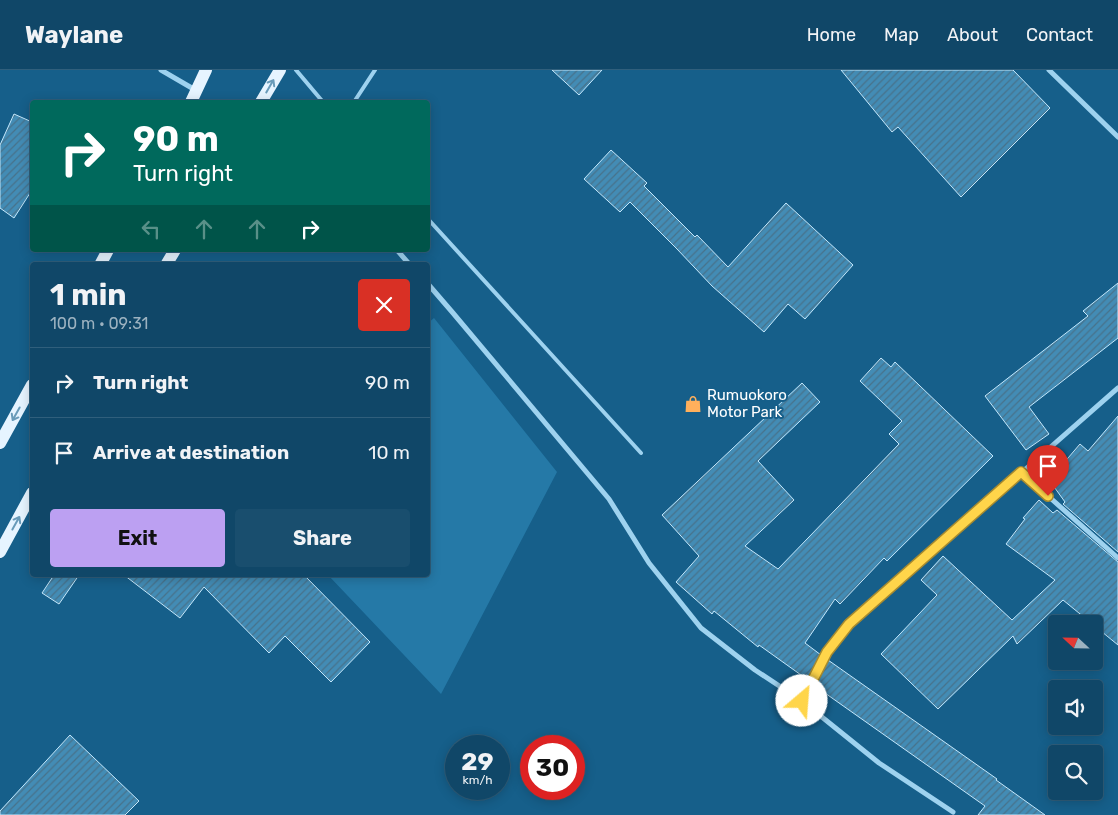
<!DOCTYPE html>
<meta charset="utf-8">
<style>
:root{--surface:#104768;--page:#194e6e;--text:#f1f3f6;--muted:#9cb2c0;--line:#305f7c;--accent:#bca0f2}
body{margin:0;font-family:Rubik,sans-serif;background:var(--page);color:var(--text);height:100vh;display:flex;flex-direction:column;font-size:19px;white-space:nowrap}
*{box-sizing:border-box;margin:0}
p{font-size:16px;color:var(--muted)}
.icon{flex:none;width:28px;height:28px;fill:none;stroke:currentColor;stroke-width:2;stroke-linecap:round;stroke-linejoin:round}
.map{position:relative;flex:1;overflow:hidden}
.side{position:absolute;left:30px;top:192px;width:400px;height:315px;display:flex;flex-direction:column;background:var(--surface);border-radius:5px;box-shadow:0 2px 12px #0003,0 0 0 1px var(--line)}
.side>*{flex:none}
.hud{position:absolute;left:30px;top:30px;width:400px;height:152px;border-radius:5px;box-shadow:0 2px 12px #0003,0 0 0 1px var(--line);background:#00695c;color:#fff;overflow:hidden}
.needle{width:32px;rotate:292deg}
.tools{position:absolute;left:1048px;top:545px;display:grid;gap:10px}
.tools a{display:grid;place-items:center;width:55px;height:55px;border-radius:5px;background:var(--surface);box-shadow:0 2px 12px #0003,0 0 0 1px var(--line);font-size:25px}
.speed{position:absolute;left:445px;top:665px;display:flex;gap:10px;font-size:25px;font-weight:700;text-align:center}
.speed>*{display:grid;place-content:center;width:65px;height:65px;border-radius:50%;background:var(--surface);box-shadow:0 2px 12px #0003,0 0 0 1px var(--line);line-height:1}
.speed small{font-size:12px;font-weight:400}
.speed .limit{border:8px solid #d22;background:#fff;color:#111}
.pin{position:absolute;display:grid;place-items:center;width:42px;height:42px;color:#fff;margin:-51px -21px;border-radius:50% 50% 50% 0;rotate:-45deg;box-shadow:0 0 5px #0007}
.pin .icon{rotate:45deg}
.me{position:absolute;width:55px;margin:-28px;rotate:27deg;stroke-linejoin:round;filter:drop-shadow(0 0 4px #0008)}
.turn{display:flex;align-items:center;gap:18px;height:105px;padding:0 20px;font-size:22px}
.turn .icon{width:65px;height:65px;stroke-width:2.5}
.turn b{display:block;font-size:35px;line-height:42px}
.lanes{display:flex;align-items:center;height:48px;padding:0 20px;background:#0003;justify-content:center;gap:25px;direction:ltr}
.lanes .off{opacity:.35}
.round{display:grid;place-items:center;flex:none;width:52px;height:52px;border-radius:5px;background:var(--page)}
.summary{display:flex;align-items:center;justify-content:space-between;height:85px;padding:0 20px}
h1{font-size:30px;font-weight:700;line-height:38px}
.primary-button{display:flex;gap:10px;margin-top:auto;padding:10px 20px}
.primary-button a{flex:1;height:58px;border-radius:5px;background:var(--accent);color:#111;font-size:20px;font-weight:700;line-height:58px;text-align:center}
.primary-button a+a{background:var(--page);color:var(--text)}
ul{padding:0;list-style:none}
li{display:flex;align-items:center;gap:15px;height:70px;padding:0 20px;border-top:1px solid var(--line)}
li div{flex:1}
li b{display:block;font-size:19px}
li em{font-style:normal}
header{display:flex;align-items:center;gap:30px;box-sizing:border-box;height:70px;padding:0 25px;background:var(--surface);border-bottom:1px solid var(--line)}
header strong{font-size:24px}
nav{display:flex;gap:28px;margin-inline-start:auto;font-size:18px}
.map>svg:first-child{display:block}
.green{fill:#2579a7}
.building{fill:url(#building-hatch);stroke:#c4e7fb}
.lines{fill:none;stroke-linecap:round;stroke-linejoin:round}
.lane{stroke:#9ed2ef;stroke-width:4}
.street{stroke:#9ed2ef;stroke-width:5}
.primary{stroke:#e6f4ff;stroke-width:12}
.oneway{stroke:#699bb9}
.route-casing{stroke:#a68a30;stroke-width:12}
.route{stroke:#ffd54a;stroke-width:9}
.labels{text-anchor:middle;dominant-baseline:central;stroke-width:4;stroke-linejoin:round;paint-order:stroke}
.poi-label{font-size:15px;fill:#fff;stroke:#165f8a;text-anchor:start}
</style>
<header>
<strong>Waylane</strong>
<nav><a>Home</a><a>Map</a><a>About</a><a>Contact</a></nav>
</header>
<div class="map">
<svg width="1118" height="745" viewBox="0 0 1118 745">
<defs>
<pattern id="building-hatch" width="6" height="6" patternUnits="userSpaceOnUse" patternTransform="scale(1.25)"><rect width="6" height="6" fill="#438cb5"/><path d="M-1 1l2-2M0 6l6-6M5 7l2-2" fill="none" stroke="#47728b"/></pattern>
</defs>
<rect width="100%" height="100%" fill="#165f8a"/>
<path class="green" d="M434,248L557,402L441,624L328,505H428V253Z"/>
<path class="building" d="M552,0H602L579,25Z
M841,0H1013L1050,38L961,127L898,57L892,62Z
M14,44L32,52V120L14,148L0,138V75Z
M611,80L647,113L644,116L695,167L697,165L728,197L786,133L853,195L805,249L788,234L764,262L712,216L677,179L630,132L620,142L584,109Z
M1118,213V268L1029,337L1049,364L1026,380L985,326L1088,246L1083,241Z
M881,288L891,297L895,292L993,386L887,491L884,488L840,534L835,529L805,573L821,585L808,610L759,575L758,577L714,541L712,544L676,512L699,486L662,445L802,313L820,332L758,391L794,430L745,476L778,499L899,374L889,364L902,351L860,311Z
M1118,346V482L1063,434L1065,432L1052,414L1054,412L1050,409L1080,374L1088,381Z
M1039,430L1053,443L1057,440L1118,492V575L1063,530L1017,574L1013,566L938,639L881,584L937,525L921,510L943,486L1012,550L1055,510L1006,474L1025,449L1023,448Z
M54,505H79L59,534L42,523Z
M124,505H304L370,572L331,612L285,566L269,583L204,517L180,548Z
M828,590L997,709L996,710L1045,745H978L985,736L815,616Z
M70,665L139,731L125,745H0V741Z"/>
<g class="lines">
<path class="lane" d="M296,0L323,32
M354,32L375,0
M428,149L641,383"/>
<path class="street" d="M161,0L197,21
M1049,0L1118,67
M397,180L410,195
M428,214L453,243L609,429L649,493L701,558L755,600L802,631
M1021,402L1118,488
M953,742L879,693L802,631L827,582L849,554L1118,318"/>
<path class="primary" d="M191,32L206,0
M261,32L280,0
M100,195L108,180
M166,195L175,180
M0,373L32,315
M0,482L32,423"/>
</g>
<defs><path id="oneway-shaft" d="M-6 0H5M1.5-3L5.5 0L1.5 3" fill="none" stroke-width="1.6" stroke-linecap="round" stroke-linejoin="round" transform="scale(1.25)"/></defs>
<g class="oneway">
<use href="#oneway-shaft" transform="translate(270 16) rotate(-60)"/>
<use href="#oneway-shaft" transform="translate(16 344) rotate(119)"/>
<use href="#oneway-shaft" transform="translate(16 453) rotate(-61)"/>
</g>
<g class="lines">
<g class="route-casing">
<path id="route" d="M802,631L827,582L849,554L1021,402L1048,426"/>
</g>
<use href="#route" class="route"/>
</g>
<defs>
<g id="shop-bare" transform="scale(1.35)"><path d="M-5-2.5h2.3a2.7 3.5 0 0 1 5.4 0H5L5.5 6h-11ZM-1.5-2.5h3a1.5 2.3 0 0 0-3 0Z" fill="#ffb05c" stroke="#165f8a" stroke-width="2.5" paint-order="stroke"/></g>
</defs>
<g fill-rule="evenodd">
<use href="#shop-bare" x="693" y="334"/>
</g>
<g class="labels">
<g class="poi-label">
<text x="707" y="325">Rumuokoro<tspan x="707" dy="17">Motor Park</tspan></text>
</g>
</g>
</svg>
<div class="tools">
<a><svg class="needle" viewBox="-14 -14 28 28"><path d="M0-13l5 13h-10z" fill="#e53935"/><path d="M0 13l5-13h-10z" fill="#9cb2c0"/></svg></a>
<a><svg class="icon" aria-label="sound" viewBox="0 0 24 24"><path d="M4 9h4l5-4v14l-5-4H4zM17 9q2 3 0 6"/></svg></a>
<a><svg class="icon" aria-label="search" viewBox="0 0 24 24"><circle cx="10" cy="10" r="6"/><path d="M15 15l6 6"/></svg></a>
</div>
<div class="speed"><div>29<small>km/h</small></div><div class="limit">30</div></div>
<div class="pin" style="left:1048px;top:426px;background:#d93025"><svg class="icon" aria-label="arrive" viewBox="0 0 24 24"><path d="M6 21V4h12l-3 4 3 4H6"/></svg></div>
<svg class="me" style="left:802px;top:631px" viewBox="-20 -20 40 40"><circle r="19" fill="#fff"/><path d="M0-13L10 11 0 6-10 11z" fill="#ffd54a"/></svg>
<div class="hud">
<div class="turn"><svg class="icon" aria-label="right" viewBox="0 0 24 24"><path d="M7 20v-9h11M14 6l5 5-5 5"/></svg><div><b>90 m</b>Turn right</div></div>
<div class="lanes"><svg class="icon off" aria-label="left" viewBox="0 0 24 24"><path d="M17 20v-9H6M10 6l-5 5 5 5"/></svg><svg class="icon off" aria-label="ahead" viewBox="0 0 24 24"><path d="M12 20V5M6 11l6-6 6 6"/></svg><svg class="icon off" aria-label="ahead" viewBox="0 0 24 24"><path d="M12 20V5M6 11l6-6 6 6"/></svg><svg class="icon" aria-label="right" viewBox="0 0 24 24"><path d="M7 20v-9h11M14 6l5 5-5 5"/></svg></div>
</div>
<section class="side">
<div class="summary"><div><h1>1 min</h1><p>100 m · 09:31</p></div><a class="round" style="background:#d93025;color:#fff"><svg class="icon" aria-label="close" viewBox="0 0 24 24"><path d="M6 6l12 12M18 6L6 18"/></svg></a></div>
<ul>
<li><svg class="icon" aria-label="right" viewBox="0 0 24 24"><path d="M7 20v-9h11M14 6l5 5-5 5"/></svg><div><b>Turn right</b></div><em>90 m</em></li>
<li><svg class="icon" aria-label="arrive" viewBox="0 0 24 24"><path d="M6 21V4h12l-3 4 3 4H6"/></svg><div><b>Arrive at destination</b></div><em>10 m</em></li>
</ul>
<div class="primary-button"><a>Exit</a><a>Share</a></div>
</section>
</div>
